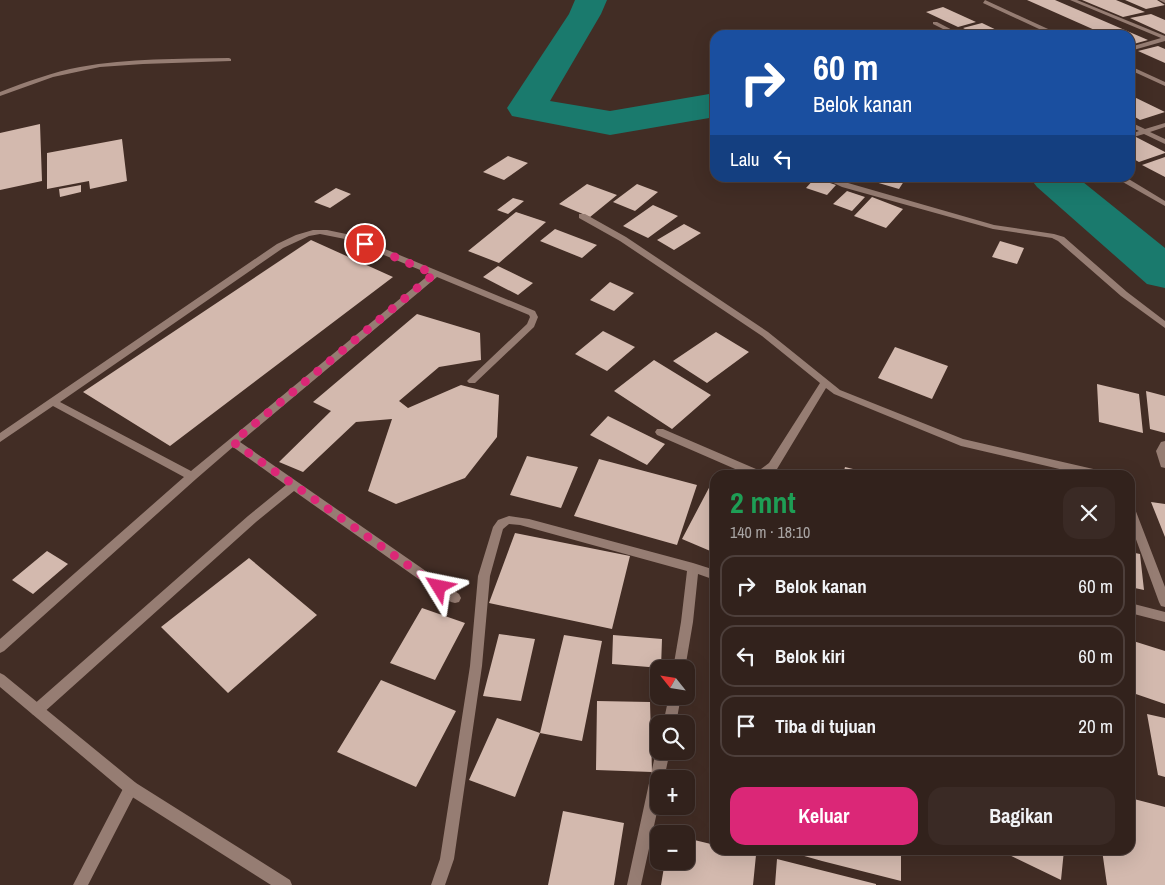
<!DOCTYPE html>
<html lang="id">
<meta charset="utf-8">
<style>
:root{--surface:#32221c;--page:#3a2a25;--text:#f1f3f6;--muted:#a8a4a3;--line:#4d3f3b;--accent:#db2777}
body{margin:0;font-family:"Archivo Narrow",sans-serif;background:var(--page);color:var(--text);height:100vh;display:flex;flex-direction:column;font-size:19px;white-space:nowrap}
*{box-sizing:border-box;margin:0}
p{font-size:16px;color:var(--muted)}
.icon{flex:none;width:28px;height:28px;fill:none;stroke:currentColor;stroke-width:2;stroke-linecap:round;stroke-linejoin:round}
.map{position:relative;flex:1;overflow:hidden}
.panel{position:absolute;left:710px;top:470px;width:425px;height:385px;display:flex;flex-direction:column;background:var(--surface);border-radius:15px;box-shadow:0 5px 20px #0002,0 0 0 1px var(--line)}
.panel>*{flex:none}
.hud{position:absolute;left:710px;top:30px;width:425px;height:152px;border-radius:15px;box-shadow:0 5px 20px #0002,0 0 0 1px var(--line);background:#1a4fa0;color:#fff;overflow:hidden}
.needle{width:32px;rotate:300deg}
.fabs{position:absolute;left:650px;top:660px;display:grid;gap:10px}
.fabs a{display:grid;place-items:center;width:45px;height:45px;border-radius:10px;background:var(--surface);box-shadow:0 5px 20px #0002,0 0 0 1px var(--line);font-size:25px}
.pin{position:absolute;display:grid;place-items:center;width:42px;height:42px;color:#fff;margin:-21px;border:2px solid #fff;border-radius:50%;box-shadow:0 1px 5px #0007}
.me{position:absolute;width:55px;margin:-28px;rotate:305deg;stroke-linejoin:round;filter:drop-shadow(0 0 4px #0008)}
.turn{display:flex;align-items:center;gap:18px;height:105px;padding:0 20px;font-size:22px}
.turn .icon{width:65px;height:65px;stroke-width:2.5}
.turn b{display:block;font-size:35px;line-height:42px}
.then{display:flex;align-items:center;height:48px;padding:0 20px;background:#0003;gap:10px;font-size:19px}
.round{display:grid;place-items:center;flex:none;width:52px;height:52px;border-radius:15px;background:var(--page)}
.summary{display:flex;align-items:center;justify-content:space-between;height:85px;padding:0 20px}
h1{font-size:30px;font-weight:800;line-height:38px;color:#1e9e55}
.button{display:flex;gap:10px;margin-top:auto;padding:10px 20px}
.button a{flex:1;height:58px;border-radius:15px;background:var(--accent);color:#fff;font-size:20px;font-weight:800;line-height:58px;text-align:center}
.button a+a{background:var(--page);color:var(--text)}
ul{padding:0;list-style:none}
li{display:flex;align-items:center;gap:15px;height:62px;margin:0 10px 8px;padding:0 10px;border:2px solid var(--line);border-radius:15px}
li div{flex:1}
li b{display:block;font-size:19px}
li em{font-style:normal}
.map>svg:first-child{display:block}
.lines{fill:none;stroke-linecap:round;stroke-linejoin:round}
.river{fill:#1a7a6d;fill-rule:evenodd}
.building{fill:#d3b9ae}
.service{fill:#967d73;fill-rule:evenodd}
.minor{fill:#967d73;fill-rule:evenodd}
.tertiary{fill:#967d73;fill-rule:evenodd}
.route{stroke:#db2777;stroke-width:9;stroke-dasharray:0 16.2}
</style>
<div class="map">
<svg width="1165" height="885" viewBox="0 0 1165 885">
<rect width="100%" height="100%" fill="#422d25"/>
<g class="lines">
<path class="river" d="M575,0H607L601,14L550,101L610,111L715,93V117L610,135L512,116L507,108L569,14Z
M1030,178H1078L1165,248V288L1147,284L1037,187Z"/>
</g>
<path class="building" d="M1027,0H1055L1148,40L1130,45V35H1106Z
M1082,0H1116L1145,12L1123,17Z
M1125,0H1157L1165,5L1146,9Z
M943,7L976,22L958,27L926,12Z
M1151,14L1165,20V34L1130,18Z
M982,23L1007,35H977L963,28Z
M920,29L932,35H905L901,33Z
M1158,46L1165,49V63L1138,51Z
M1130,95L1165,112L1140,120L1130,114Z
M40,124L42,181L0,190V133Z
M1136,137L1165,152V153L1139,162L1130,157V139Z
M122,139L127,181L90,189L89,181L47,189V153Z
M508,156L528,163L504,180L483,172Z
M1165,157V177L1142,165Z
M815,178L836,185L827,195L806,188Z
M867,178H906L899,189L865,179Z
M587,184L617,195L590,217L559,204Z
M637,184L658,192L635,211L613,202Z
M81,185V192L60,197L59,189Z
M336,188L351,194L330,208L314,202Z
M847,191L865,197L852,211L833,204Z
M872,197L903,209L886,228L854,216Z
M513,198L524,201L508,214L497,210Z
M653,205L678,216L648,238L623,226Z
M516,212L546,222L499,263L468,251Z
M684,224L701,233L674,250L657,240Z
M555,229L597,245L582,258L540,241Z
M311,240L393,277L170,446L83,392Z
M1000,241L1024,248L1017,264L992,257Z
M498,266L533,283L518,295L483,277Z
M610,282L634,293L614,311L590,300Z
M417,314L480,333L481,360L439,367L399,401L408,408L461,385L499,395L497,437L465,478L396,504L368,491L392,419L356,422L303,472L279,462L331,411L313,402Z
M603,331L635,347L607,371L575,354Z
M716,332L749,352L707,383L673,361Z
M895,347L948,366L932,399L878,378Z
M654,360L711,395L672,429L614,391Z
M1097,384L1139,394L1143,433L1099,422Z
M1146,391L1165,396V433L1150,429Z
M608,416L665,444L647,465L590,435Z
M527,456L578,467L561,508L510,495Z
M599,459L697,485L677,545L574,516Z
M845,467L873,474V475H843Z
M711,484L715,485V553L682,539Z
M1151,502L1165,504V537Z
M515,533L630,556L612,629L489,603Z
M47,551L68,564L33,594L12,580Z
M1130,552L1140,554L1144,590L1130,587Z
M249,558L317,615L228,693L161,627Z
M422,608L465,623L435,680L390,663Z
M499,634L535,639L521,701L483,696Z
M564,635L602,641L582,741L540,733Z
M613,635L662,639L661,668L612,664Z
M1130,640L1165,651V704L1130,692Z
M381,680L456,711L416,787L337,752Z
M597,701L650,702L652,772L596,770Z
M1147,714L1165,718V777L1158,775Z
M497,718L540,733L515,797L469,780Z
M1130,798L1165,807V885H1107L1102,850H1130Z
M563,811L624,823L614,885H548Z
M686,838L715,845V850H733L756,855L753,885H661L665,861H686Z
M783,850H901V881L822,861Z
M999,850H1064L1061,880Z
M777,859L876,884V885H775Z"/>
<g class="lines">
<path class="service" d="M229,58L231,59V61L143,64L100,67L53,77L0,96V92C26,82 53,72 80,67C129,58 179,59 229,58Z
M313,230H327L351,235L535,311L538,317L534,327L475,383H469L467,381L469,379L527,324L530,317L529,315L437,277L240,442L459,594L461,598L459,602L455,603L451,602L294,491L256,522L42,714L37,716L32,714L31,710L32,706L248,516L286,485L233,447L196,479L4,651L0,653V639L184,477L53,406L0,442V433L277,244L296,235ZM320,234L345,239L430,274L191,471L60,402L283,248L309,236Z"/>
<path class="minor" d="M985,0L1059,34L1060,35H1052L983,3Z
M1070,0H1077L1165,36V41L1130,51V47L1161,38Z
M1159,0H1165V3Z
M933,22H937L962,35H955L933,24Z
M1130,66L1165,82V86L1130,70Z
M1130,122L1145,129L1165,123V127L1150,132L1165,139V144L1144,134L1130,138V134L1139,131L1130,127Z
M823,178H832L848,183L994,225L1054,234L1064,237L1127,292L1165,321V328L1121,296L1058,241L1052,238L993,229L842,187Z
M1121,178H1127L1165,201V206L1121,181Z
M579,214H585L626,237L768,332L840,390L963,439L1102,471L1106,472L1107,475H1085L961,446L834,394L826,388L777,469L768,475H749L657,435L655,432L657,429H663L756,469H761L769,463L820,383L762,336L620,241L579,218Z
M1165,441V468L1161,467L1156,451L1161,442Z
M1130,505L1134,506L1135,509L1165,587V607L1161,606L1159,602L1130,523Z
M509,516L529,519L693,563L715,570V580L698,574L693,622L685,669H673L681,622L687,571L520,525L509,524L503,529L490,576L482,666L454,859L445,885H431L440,859L470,666L478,576L493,527L498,520Z
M1130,603L1165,612V622L1130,613Z
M669,696H681L676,724H663Z
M659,746V751H670L664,779H659V803L641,885H627L656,751Z
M131,781L136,783L138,788L88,885H73L126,783Z"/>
<path class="tertiary" d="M0,673L4,675L136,783L290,880L292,885H271L126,793L0,687Z"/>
</g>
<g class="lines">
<path class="route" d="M365,244L434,274L233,442L439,587"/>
</g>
</svg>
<div class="fabs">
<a><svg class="needle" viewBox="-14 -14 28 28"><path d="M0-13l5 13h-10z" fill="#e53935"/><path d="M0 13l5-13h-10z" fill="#a8a4a3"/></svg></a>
<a><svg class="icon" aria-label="search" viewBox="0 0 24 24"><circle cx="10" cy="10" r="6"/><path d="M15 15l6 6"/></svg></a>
<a>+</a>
<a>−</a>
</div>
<div class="pin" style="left:365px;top:244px;background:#d93025"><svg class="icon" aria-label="arrive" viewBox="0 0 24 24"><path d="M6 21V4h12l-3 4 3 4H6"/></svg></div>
<svg class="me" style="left:439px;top:587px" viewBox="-20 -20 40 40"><path d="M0-17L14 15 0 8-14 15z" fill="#db2777" stroke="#fff" stroke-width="4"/></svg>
<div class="hud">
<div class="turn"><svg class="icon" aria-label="right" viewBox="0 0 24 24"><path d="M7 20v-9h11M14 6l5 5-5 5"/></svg><div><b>60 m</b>Belok kanan</div></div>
<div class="then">Lalu<svg class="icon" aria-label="left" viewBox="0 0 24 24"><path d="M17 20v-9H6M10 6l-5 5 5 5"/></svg></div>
</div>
<section class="panel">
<div class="summary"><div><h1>2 mnt</h1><p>140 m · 18:10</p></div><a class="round"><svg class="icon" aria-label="close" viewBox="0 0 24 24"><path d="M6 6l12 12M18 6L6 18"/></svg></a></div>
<ul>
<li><svg class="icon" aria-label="right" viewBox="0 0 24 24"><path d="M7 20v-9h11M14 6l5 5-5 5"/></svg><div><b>Belok kanan</b></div><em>60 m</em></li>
<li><svg class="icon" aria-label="left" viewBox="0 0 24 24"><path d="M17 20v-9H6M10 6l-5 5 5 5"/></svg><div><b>Belok kiri</b></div><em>60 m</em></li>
<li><svg class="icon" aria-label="arrive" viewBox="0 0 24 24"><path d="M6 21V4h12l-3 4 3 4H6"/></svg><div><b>Tiba di tujuan</b></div><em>20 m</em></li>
</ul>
<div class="button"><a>Keluar</a><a>Bagikan</a></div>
</section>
</div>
